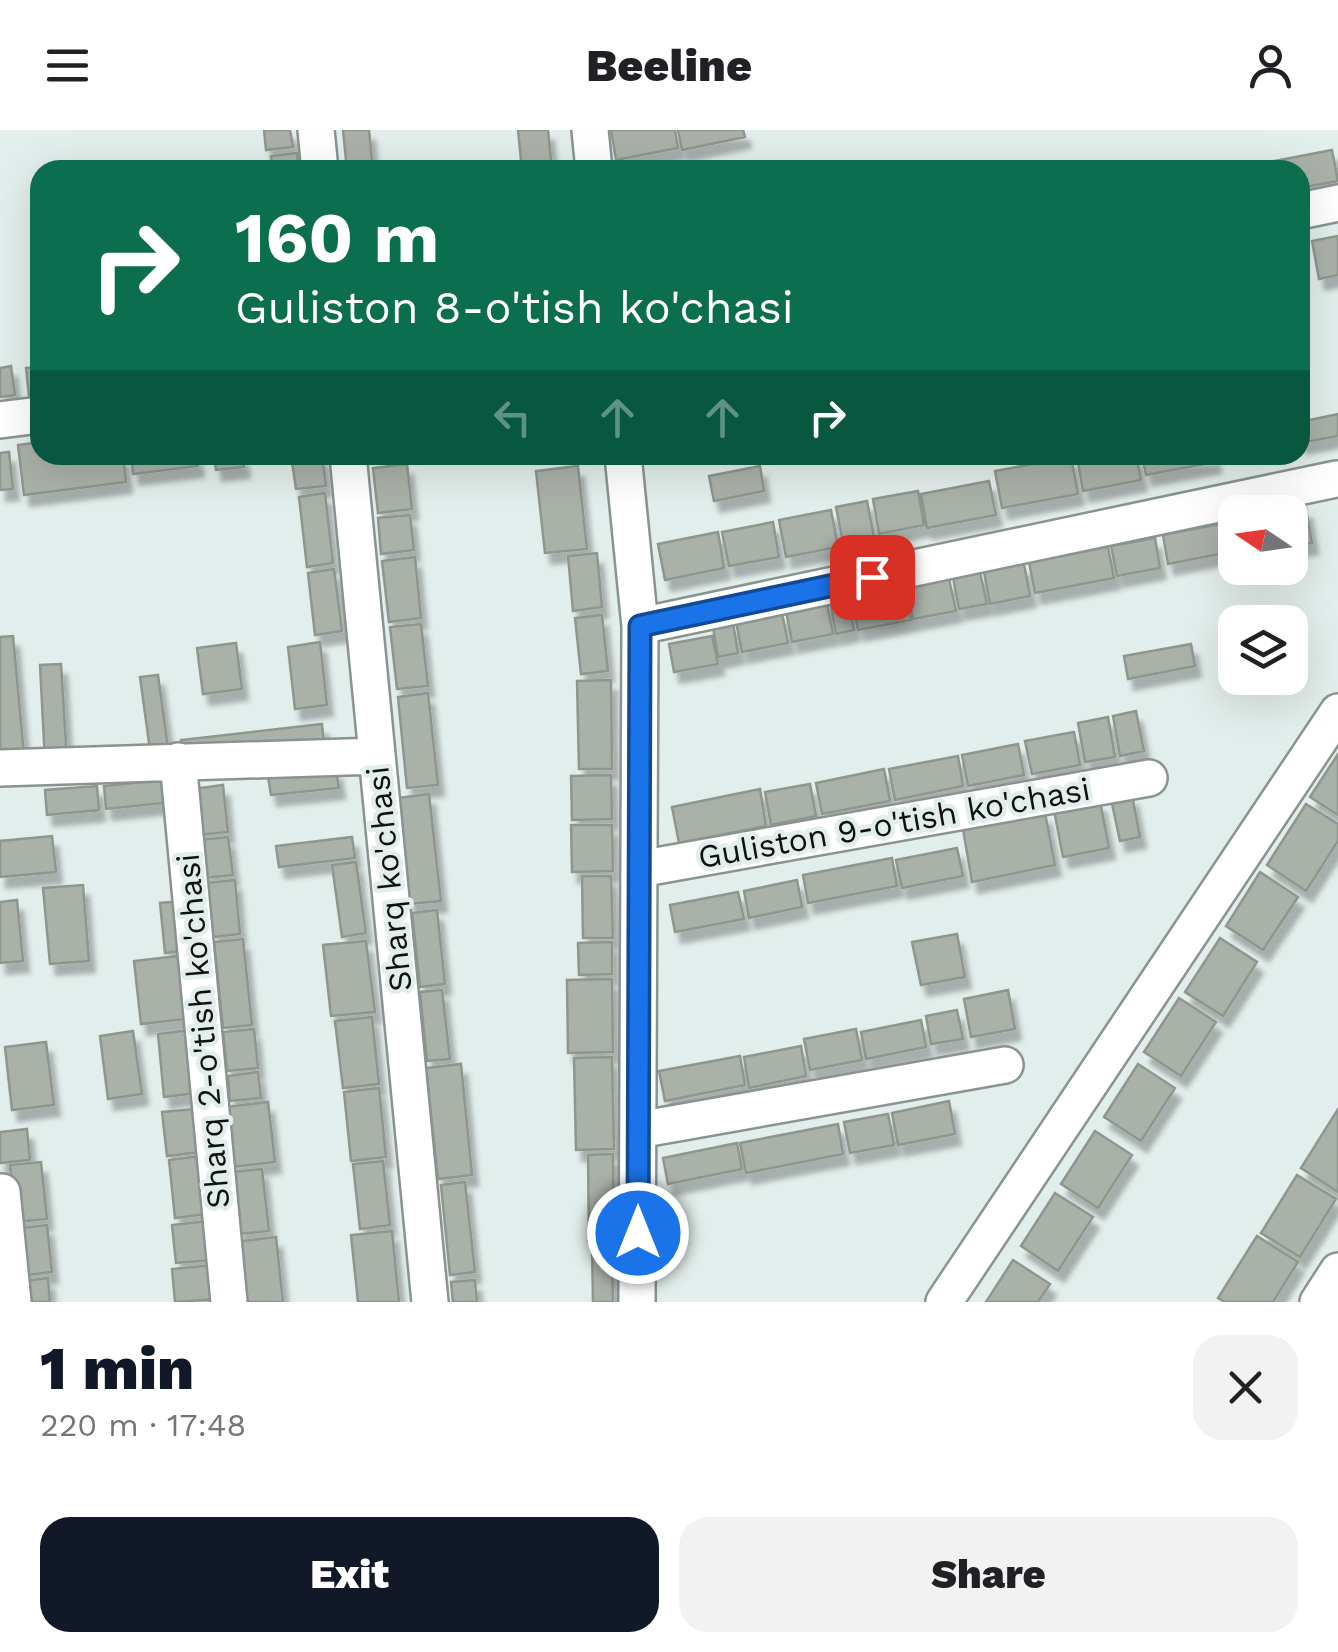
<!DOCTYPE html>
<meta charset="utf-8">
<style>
:root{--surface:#fff;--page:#f2f2f2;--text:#202124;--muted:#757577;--accent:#111827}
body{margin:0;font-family:"Work Sans",sans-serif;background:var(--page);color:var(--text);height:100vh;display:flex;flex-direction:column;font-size:38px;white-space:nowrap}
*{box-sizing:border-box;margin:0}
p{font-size:32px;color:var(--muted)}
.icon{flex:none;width:55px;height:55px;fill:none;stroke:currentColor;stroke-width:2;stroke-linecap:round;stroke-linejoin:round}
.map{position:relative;height:1172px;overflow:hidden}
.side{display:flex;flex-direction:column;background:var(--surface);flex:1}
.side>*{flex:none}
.hud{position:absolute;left:30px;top:30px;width:1280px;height:305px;border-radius:30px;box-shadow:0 10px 40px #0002;background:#0b6e4f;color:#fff;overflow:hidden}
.needle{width:65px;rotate:283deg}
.buttons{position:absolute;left:1218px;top:365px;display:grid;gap:20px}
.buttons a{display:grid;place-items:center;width:90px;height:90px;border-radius:20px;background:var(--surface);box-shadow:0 10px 40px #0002;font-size:50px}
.pin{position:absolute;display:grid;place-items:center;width:85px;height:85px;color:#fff;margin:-42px;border-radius:20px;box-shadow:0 5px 15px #0006}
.me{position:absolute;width:110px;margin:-55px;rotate:0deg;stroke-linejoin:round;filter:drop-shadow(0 0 8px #0008)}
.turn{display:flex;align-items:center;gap:35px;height:210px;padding:0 40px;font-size:45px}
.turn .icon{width:130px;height:130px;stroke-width:2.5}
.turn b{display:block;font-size:70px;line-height:85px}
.lanes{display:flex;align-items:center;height:95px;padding:0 40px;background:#0003;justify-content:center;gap:50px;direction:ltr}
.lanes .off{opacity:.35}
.round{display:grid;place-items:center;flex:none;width:105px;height:105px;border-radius:30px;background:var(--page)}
.overview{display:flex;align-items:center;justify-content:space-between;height:170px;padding:0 40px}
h1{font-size:60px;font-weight:800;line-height:75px;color:var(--accent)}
.button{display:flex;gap:20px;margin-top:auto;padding:20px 40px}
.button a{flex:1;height:115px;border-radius:30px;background:var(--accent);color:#fff;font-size:40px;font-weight:800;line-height:115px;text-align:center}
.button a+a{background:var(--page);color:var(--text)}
header{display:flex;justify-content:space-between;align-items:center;height:130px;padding:0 40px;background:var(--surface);font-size:45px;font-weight:800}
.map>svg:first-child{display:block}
.building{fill:#aab1a9;stroke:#8f968e;stroke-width:2.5;filter:url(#shadow)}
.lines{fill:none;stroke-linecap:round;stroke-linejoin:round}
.minor-casing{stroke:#899491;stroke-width:40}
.minor{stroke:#fff;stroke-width:35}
.route-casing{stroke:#114b97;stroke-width:25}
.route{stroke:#1a73e8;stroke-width:18}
.labels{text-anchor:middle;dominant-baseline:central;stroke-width:9;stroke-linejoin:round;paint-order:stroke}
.street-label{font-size:32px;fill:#0d1110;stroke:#e2eeeb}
</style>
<header><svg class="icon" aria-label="menu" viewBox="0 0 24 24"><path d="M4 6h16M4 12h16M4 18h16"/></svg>Beeline<svg class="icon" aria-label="person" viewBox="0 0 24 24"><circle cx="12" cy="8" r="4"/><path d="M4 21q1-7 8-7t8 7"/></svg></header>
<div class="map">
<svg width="1338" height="1172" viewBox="0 0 1338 1172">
<defs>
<filter id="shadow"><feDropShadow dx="6" dy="11" stdDeviation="2.5" flood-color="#0004"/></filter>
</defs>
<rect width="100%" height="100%" fill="#e2eeeb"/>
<path class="building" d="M264,0H290L293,17L266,20Z
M343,0H369L373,40H347Z
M518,0H548L552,40H522Z
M611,0H675L678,18L616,30Z
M678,0H743L745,7L682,20Z
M1332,20L1338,51L1300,58V40H1261L1259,34Z
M297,23L299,40H273L271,26Z
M1338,106V145L1319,149L1312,111Z
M11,236L15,265L0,267V238Z
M40,237V265L29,267L26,238Z
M1338,284V306L1300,313V292Z
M40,312V325H123L126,352L24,365L18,315Z
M9,322L13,359L0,360V323Z
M131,325H196L198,336L133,344Z
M214,325H242L244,337L216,340Z
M291,325H322L326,356L296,359Z
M1087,325H1136L1141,350L1083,361L1077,327Z
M1142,325H1214L1215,332L1146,345Z
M1071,327L1078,364L1002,378L995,341Z
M407,334L412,379L378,383L373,338Z
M578,336L587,419L545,423L536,341Z
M760,336L764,361L714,371L709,346Z
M989,351L996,385L927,398L921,364Z
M918,361L924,395L879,404L873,369Z
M325,363L333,433L307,437L299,367Z
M867,371L874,407L843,413L836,377Z
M1306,378L1312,413L1290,417V382H1283Z
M831,380L838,417L786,427L779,390Z
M410,385L414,420L381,424L378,388Z
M1235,391V421L1168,434L1163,405Z
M773,392L779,427L729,436L722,402Z
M718,402L724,438L665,450L658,414Z
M1155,408L1160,438L1117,446L1111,416Z
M1108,417L1114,448L1035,463L1029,432Z
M597,423L602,477L573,481L568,426Z
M415,427L421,488L389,492L382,431Z
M1024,434L1030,466L990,474L984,442Z
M334,439L342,501L315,505L308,443Z
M980,442L987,474L959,479L953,447Z
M949,449L956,481L913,489L907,457Z
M905,457L911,490L858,500L852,468Z
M848,469L854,500L836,504L830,472Z
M827,473L833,504L792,512L786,481Z
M782,483L788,513L742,522L736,492Z
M602,485L608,541L581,544L575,488Z
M733,493L738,523L718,527L713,497Z
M421,494L428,556L397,559L390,497Z
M13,506L24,625L0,628V507Z
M712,506L718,534L674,542L669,514Z
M320,512L327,575L295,579L288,517Z
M236,513L242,559L203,564L197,518Z
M1191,514L1195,536L1128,549L1124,526Z
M61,534L67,630L45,631L40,535Z
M158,545L169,625L151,627L140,547Z
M611,550L612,639H579L577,551Z
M428,563L438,655L407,658L398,567Z
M1136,581L1144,621L1120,626L1113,586Z
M1108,587L1115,627L1085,632L1078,593Z
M322,594L324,614L183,630L181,610Z
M1074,602L1080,635L1032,644L1025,611Z
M1018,614L1024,645L968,656L962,625Z
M1338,624V685L1310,667Z
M958,626L963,656L895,670L889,639Z
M336,639L339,658L271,665L268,647Z
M884,639L890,671L822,684L816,653Z
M611,645L612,689L572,690L571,646Z
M162,650L164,673L106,679L104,656Z
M810,654L816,686L771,695L765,662Z
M223,655L228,702L198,705L193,659Z
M97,656L99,680L47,685L45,660Z
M760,659L766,696L679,713L672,677Z
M429,664L441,771L409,774L398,668Z
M1132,665L1140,707L1120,711L1111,669Z
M1100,671L1109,718L1063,727L1054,680Z
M1306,674L1338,694V711L1306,761L1267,735Z
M1045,683L1055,735L972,752L963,699Z
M571,695H612L613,741L572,742Z
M52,706L56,742L0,747V711Z
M228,707L233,745L204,748L200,710Z
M352,707L355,728L279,737L276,716Z
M957,718L963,746L902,758L896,730Z
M892,728L897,756L808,773L803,745Z
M356,732L366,803L342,807L332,735Z
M1260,742L1298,767L1263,820L1226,796Z
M582,746H611L613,808H583Z
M235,750L240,804L213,807L207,753Z
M797,750L802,777L749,788L744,761Z
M83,755L89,831L50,834L43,758Z
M738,762L744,789L675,802L670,775Z
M17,770L23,831L0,833V772Z
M182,771L187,820L165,823L160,773Z
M437,780L445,854L420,857L412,783Z
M957,804L965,847L921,855L912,812Z
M1220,808L1257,832L1223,886L1185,862Z
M243,809L252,895L223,898L214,812Z
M366,811L375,882L331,886L323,815Z
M612,812V844L579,845L578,813Z
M187,825L194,888L141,894L134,831Z
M612,849L613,922L568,923L567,850Z
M442,860L450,929L427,931L420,862Z
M1008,860L1015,899L971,907L964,869Z
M1179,868L1216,892L1181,946L1144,922Z
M957,880L963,909L931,914L926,886Z
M372,887L379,954L343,958L335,891Z
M921,890L926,917L866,929L861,902Z
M254,899L258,938L227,941L223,902Z
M856,899L862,930L810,940L804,909Z
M190,900L197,963L164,967L158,904Z
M133,901L142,964L108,969L100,906Z
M46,912L54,975L12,980L5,917Z
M801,916L806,946L749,958L744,927Z
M740,926L745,955L665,971L659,941Z
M612,927L614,1019L576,1020L574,928Z
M461,934L472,1045L438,1049L426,938Z
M1138,934L1175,958L1141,1011L1104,987Z
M258,942L261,968L230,971L228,946Z
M379,958L386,1027L351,1031L344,962Z
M949,971L955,1004L898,1015L892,983Z
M268,972L275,1032L232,1037L225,977Z
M195,979L200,1022L167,1026L162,982Z
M1338,979V1062L1301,1038Z
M888,984L894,1015L850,1023L844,992Z
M838,994L843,1024L746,1043L740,1013Z
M27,999L30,1030L0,1033V1002Z
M1095,1001L1132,1025L1098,1078L1061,1054Z
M737,1013L742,1039L668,1054L663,1028Z
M613,1024L614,1112H589L588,1025Z
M201,1026L207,1084L175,1088L169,1030Z
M383,1031L390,1095L360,1099L353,1034Z
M41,1032L47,1089L16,1092L10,1035Z
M262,1039L269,1101L238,1104L231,1042Z
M1297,1045L1336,1069L1300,1127L1261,1103Z
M465,1052L475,1142L450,1145L441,1055Z
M1055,1063L1093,1087L1058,1141L1021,1116Z
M208,1091L212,1130L176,1133L172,1095Z
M47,1095L52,1142L19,1146L15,1099Z
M392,1101L399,1172H358L351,1105Z
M1257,1106L1298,1132L1273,1172H1225L1218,1168Z
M276,1107L283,1172H240L234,1112Z
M592,1116H612L613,1172H593Z
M1013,1130L1050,1154L1038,1172H986Z
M213,1135L217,1169L175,1172L172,1139Z
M48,1148L50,1172H20L18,1152Z
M475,1150L477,1172H453L451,1152Z"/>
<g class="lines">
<g class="minor-casing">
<path id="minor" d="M316,0L320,40
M590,0L594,40
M1300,81L1338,73
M0,290L40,285
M348,325L430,1172
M623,325L640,496L637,1172
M640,496L1336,349
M178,631L229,1172
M0,638L377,626
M639,739L1149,648
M638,1000L1005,935
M2,1062L13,1172
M944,1172L1338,582
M1318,1172L1338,1141"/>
</g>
<use href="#minor" class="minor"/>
</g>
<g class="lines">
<g class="route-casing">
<path id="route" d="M638,1103L640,496L872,447"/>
</g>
<use href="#route" class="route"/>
</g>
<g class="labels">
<g class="street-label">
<text transform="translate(894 693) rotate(-10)">Guliston 9-o'tish ko'chasi</text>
<text transform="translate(389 749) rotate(-96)">Sharq ko'chasi</text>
<text transform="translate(203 901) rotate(-95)">Sharq 2-o'tish ko'chasi</text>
</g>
</g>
</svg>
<div class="buttons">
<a><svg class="needle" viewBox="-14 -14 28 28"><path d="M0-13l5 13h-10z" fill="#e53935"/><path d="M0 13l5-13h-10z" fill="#757577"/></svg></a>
<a><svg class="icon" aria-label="layers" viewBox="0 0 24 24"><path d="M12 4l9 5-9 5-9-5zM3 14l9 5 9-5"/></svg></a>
</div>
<div class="pin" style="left:872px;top:447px;background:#d93025"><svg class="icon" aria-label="arrive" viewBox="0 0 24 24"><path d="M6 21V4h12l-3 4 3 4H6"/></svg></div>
<svg class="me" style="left:638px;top:1103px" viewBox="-20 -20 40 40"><circle r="17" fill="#1a73e8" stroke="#fff" stroke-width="3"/><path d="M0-11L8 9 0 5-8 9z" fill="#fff"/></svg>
<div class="hud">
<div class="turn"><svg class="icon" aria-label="right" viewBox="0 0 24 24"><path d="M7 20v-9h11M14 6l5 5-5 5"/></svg><div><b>160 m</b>Guliston 8-o'tish ko'chasi</div></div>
<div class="lanes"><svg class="icon off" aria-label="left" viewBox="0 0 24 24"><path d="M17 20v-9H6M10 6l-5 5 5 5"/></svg><svg class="icon off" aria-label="ahead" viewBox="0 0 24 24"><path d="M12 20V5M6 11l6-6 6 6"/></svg><svg class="icon off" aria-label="ahead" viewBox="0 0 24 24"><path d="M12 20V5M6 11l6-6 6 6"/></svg><svg class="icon" aria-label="right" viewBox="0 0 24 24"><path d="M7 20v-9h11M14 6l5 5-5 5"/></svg></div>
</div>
</div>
<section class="side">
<div class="overview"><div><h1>1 min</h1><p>220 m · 17:48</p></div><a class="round"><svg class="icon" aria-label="close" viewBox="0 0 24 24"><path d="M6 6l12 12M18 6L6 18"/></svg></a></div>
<div class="button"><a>Exit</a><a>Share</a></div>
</section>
